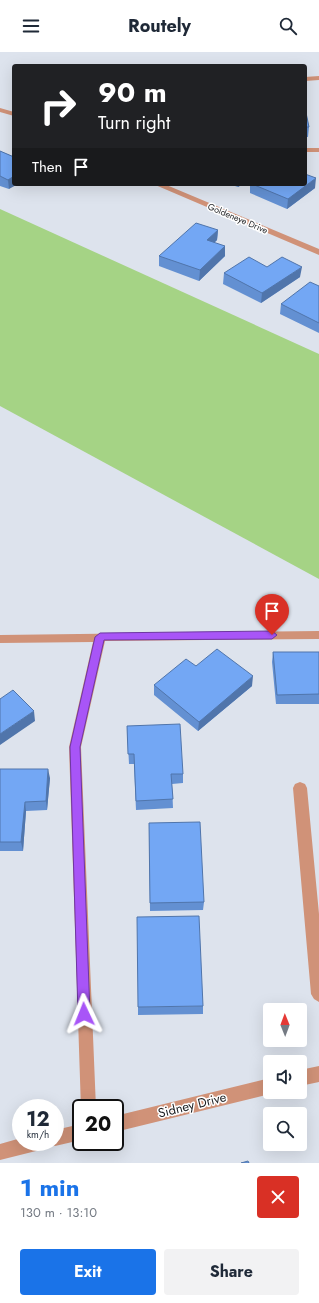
<!DOCTYPE html>
<meta charset="utf-8">
<style>
:root{--surface:#fff;--page:#f2f2f3;--text:#1f2937;--muted:#747a83;--accent:#1a73e8}
body{margin:0;font-family:Jost,sans-serif;background:var(--page);color:var(--text);height:100vh;display:flex;flex-direction:column;font-size:15px;white-space:nowrap}
*{box-sizing:border-box;margin:0}
p{font-size:13px;color:var(--muted)}
.icon{flex:none;width:22px;height:22px;fill:none;stroke:currentColor;stroke-width:2;stroke-linecap:round;stroke-linejoin:round}
.map{position:relative;height:1111px;overflow:hidden}
.panel{display:flex;flex-direction:column;background:var(--surface);flex:1}
.panel>*{flex:none}
.top-card{position:absolute;left:12px;top:12px;width:295px;height:122px;border-radius:4px;box-shadow:0 4px 16px #0002;background:#202124;color:#fff;overflow:hidden}
.needle{width:26px;rotate:359deg}
.controls{position:absolute;left:263px;top:951px;display:grid;gap:8px}
.controls a{display:grid;place-items:center;width:44px;height:44px;border-radius:4px;background:var(--surface);box-shadow:0 4px 16px #0002;font-size:20px}
.speed{position:absolute;left:12px;top:1047px;display:flex;gap:8px;font-size:20px;font-weight:700;text-align:center}
.speed>*{display:grid;place-content:center;width:52px;height:52px;border-radius:50%;background:var(--surface);box-shadow:0 4px 16px #0002;line-height:1}
.speed small{font-size:10px;font-weight:400}
.speed .limit{border:2px solid #111;border-radius:6px;background:#fff;color:#111}
.pin{position:absolute;display:grid;place-items:center;width:34px;height:34px;color:#fff;margin:-41px -17px;border-radius:50% 50% 50% 0;rotate:-45deg;box-shadow:0 0 4px #0007}
.pin .icon{rotate:45deg}
.me{position:absolute;width:44px;margin:-22px;rotate:358deg;stroke-linejoin:round;filter:drop-shadow(0 0 3px #0008)}
.turn{display:flex;align-items:center;gap:14px;height:84px;padding:0 20px;font-size:18px}
.turn .icon{width:52px;height:52px;stroke-width:2.5}
.turn b{display:block;font-size:28px;line-height:34px}
.then{display:flex;align-items:center;height:38px;padding:0 20px;background:#0003;gap:8px;font-size:15px}
.round{display:grid;place-items:center;flex:none;width:42px;height:42px;border-radius:4px;background:var(--page)}
.overview{display:flex;align-items:center;justify-content:space-between;height:68px;padding:0 20px}
h1{font-size:24px;font-weight:700;line-height:30px;color:var(--accent)}
.cta{display:flex;gap:8px;margin-top:auto;padding:8px 20px}
.cta a{flex:1;height:46px;border-radius:4px;background:var(--accent);color:#fff;font-size:16px;font-weight:700;line-height:46px;text-align:center}
.cta a+a{background:var(--page);color:var(--text)}
header{display:flex;justify-content:space-between;align-items:center;height:52px;padding:0 20px;background:var(--surface);font-size:18px;font-weight:700}
.map>svg:first-child{display:block}
.green{fill:#a5d385}
.lines{fill:none;stroke-linecap:round;stroke-linejoin:round}
.lane{fill:#d09278;fill-rule:evenodd}
.street{fill:#d09278;fill-rule:evenodd}
.wall{fill:#6390d2}
.shaded-wall{fill:#5075ab}
.building{fill:#73a7f4;stroke:#5075ab}
.route{fill:#a855f7;stroke:#6d37a1}
.labels{text-anchor:middle;dominant-baseline:central;stroke-width:3;stroke-linejoin:round;paint-order:stroke}
.far-street-label{font-size:9px;fill:#1c1e21;stroke:#fff}
.near-street-label{font-size:13px;fill:#1c1e21;stroke:#fff}
</style>
<header><svg class="icon" aria-label="menu" viewBox="0 0 24 24"><path d="M4 6h16M4 12h16M4 18h16"/></svg>Routely<svg class="icon" aria-label="search" viewBox="0 0 24 24"><circle cx="10" cy="10" r="6"/><path d="M15 15l6 6"/></svg></header>
<div class="map">
<svg width="319" height="1111" viewBox="0 0 319 1111">
<rect width="100%" height="100%" fill="#dde3ed"/>
<path class="green" d="M0,157L319,302V527L0,354Z"/>
<g class="lines">
<path class="lane" d="M305,96H319V100H305Z
M319,579V587L105,589L81,695L96,1056H81V1057L69,695L93,590L0,591V583Z"/>
<path class="street" d="M319,24V28L305,29V25Z
M0,56L14,60V64L0,60Z
M153,132H164L319,197V203Z
M300,730L305,732L307,736L319,862V950L314,947L311,942L293,736L295,732Z
M319,1014V1030L300,1034V1018Z
M270,1026V1040H275L270,1042L115,1080V1064Z
M81,1072V1088L55,1094L48,1090L46,1096L40,1098L0,1108V1092L21,1086V1090H55V1078Z"/>
</g>
<path class="wall" d="M305,56L309,75L308,85H305Z
M0,99L14,105L9,137L0,134Z
M229,132H243L238,135Z
M250,132H305L315,136L287,157L250,141Z
M218,178L217,188L214,191L225,194V204L199,229L159,214V204Z
M267,215L300,225L261,251L223,232L224,221Z
M319,234V281L280,262L281,252Z
M273,600H319V652H276L272,610Z
M196,614L252,634L198,679L154,643V633Z
M127,674L183,722V731L172,732L173,756L136,758L134,712H129Z
M0,717L50,726L47,758L26,759L23,799H0Z
M149,771L204,850L203,858L150,859Z
M203,954V962L138,963V955Z"/>
<path class="shaded-wall" d="M14,124V132H18L9,137L8,128Z
M316,126L315,136L287,157L288,147Z
M239,132H243L238,135Z
M218,178L217,188L206,198L207,188Z
M225,194V204L199,229L200,218Z
M302,215L300,225L261,251L262,241Z
M253,624L252,634L198,679L199,670Z
M34,659L35,669L0,693V682Z
M48,717L50,726L47,758L46,749Z
M25,750L26,759L23,799L21,790Z"/>
<path class="building" d="M305,56L309,75H305Z
M0,99L14,105V124L8,128L0,124Z
M305,122L316,126L288,147L252,132H305Z
M196,171L218,178L207,188L225,194L200,218L159,204Z
M249,205L267,215L282,205L302,215L262,241L224,221Z
M310,230L319,234V271L281,252Z
M217,597L253,624L199,670L154,633L186,607L196,614Z
M273,600H319V642L277,643Z
M13,638L34,659L0,682V647Z
M180,672L183,722H171L173,747L136,749L134,702H128L127,674Z
M0,717H48L46,749L25,750L21,790H0Z
M200,770L204,850L150,851L149,771Z
M199,864L203,954L138,955L137,865Z
M248,1109L249,1111H241Z"/>
<path class="route" d="M272,579L277,583L272,587L104,588L80,695L90,962L88,966L84,968L80,966L78,962L70,695L95,585L100,581Z"/>
<g class="labels">
<g class="far-street-label">
<text transform="translate(238 166) rotate(23)">Goldeneye Drive</text>
</g>
<g class="near-street-label">
<text transform="translate(192 1053) rotate(-14)">Sidney Drive</text>
</g>
</g>
</svg>
<div class="controls">
<a><svg class="needle" viewBox="-14 -14 28 28"><path d="M0-13l5 13h-10z" fill="#e53935"/><path d="M0 13l5-13h-10z" fill="#747a83"/></svg></a>
<a><svg class="icon" aria-label="sound" viewBox="0 0 24 24"><path d="M4 9h4l5-4v14l-5-4H4zM17 9q2 3 0 6"/></svg></a>
<a><svg class="icon" aria-label="search" viewBox="0 0 24 24"><circle cx="10" cy="10" r="6"/><path d="M15 15l6 6"/></svg></a>
</div>
<div class="speed"><div>12<small>km/h</small></div><div class="limit">20</div></div>
<div class="pin" style="left:272px;top:583px;background:#d93025"><svg class="icon" aria-label="arrive" viewBox="0 0 24 24"><path d="M6 21V4h12l-3 4 3 4H6"/></svg></div>
<svg class="me" style="left:84px;top:962px" viewBox="-20 -20 40 40"><path d="M0-17L14 15 0 8-14 15z" fill="#a855f7" stroke="#fff" stroke-width="4"/></svg>
<div class="top-card">
<div class="turn"><svg class="icon" aria-label="right" viewBox="0 0 24 24"><path d="M7 20v-9h11M14 6l5 5-5 5"/></svg><div><b>90 m</b>Turn right</div></div>
<div class="then">Then<svg class="icon" aria-label="arrive" viewBox="0 0 24 24"><path d="M6 21V4h12l-3 4 3 4H6"/></svg></div>
</div>
</div>
<section class="panel">
<div class="overview"><div><h1>1 min</h1><p>130 m · 13:10</p></div><a class="round" style="background:#d93025;color:#fff"><svg class="icon" aria-label="close" viewBox="0 0 24 24"><path d="M6 6l12 12M18 6L6 18"/></svg></a></div>
<div class="cta"><a>Exit</a><a>Share</a></div>
</section>
